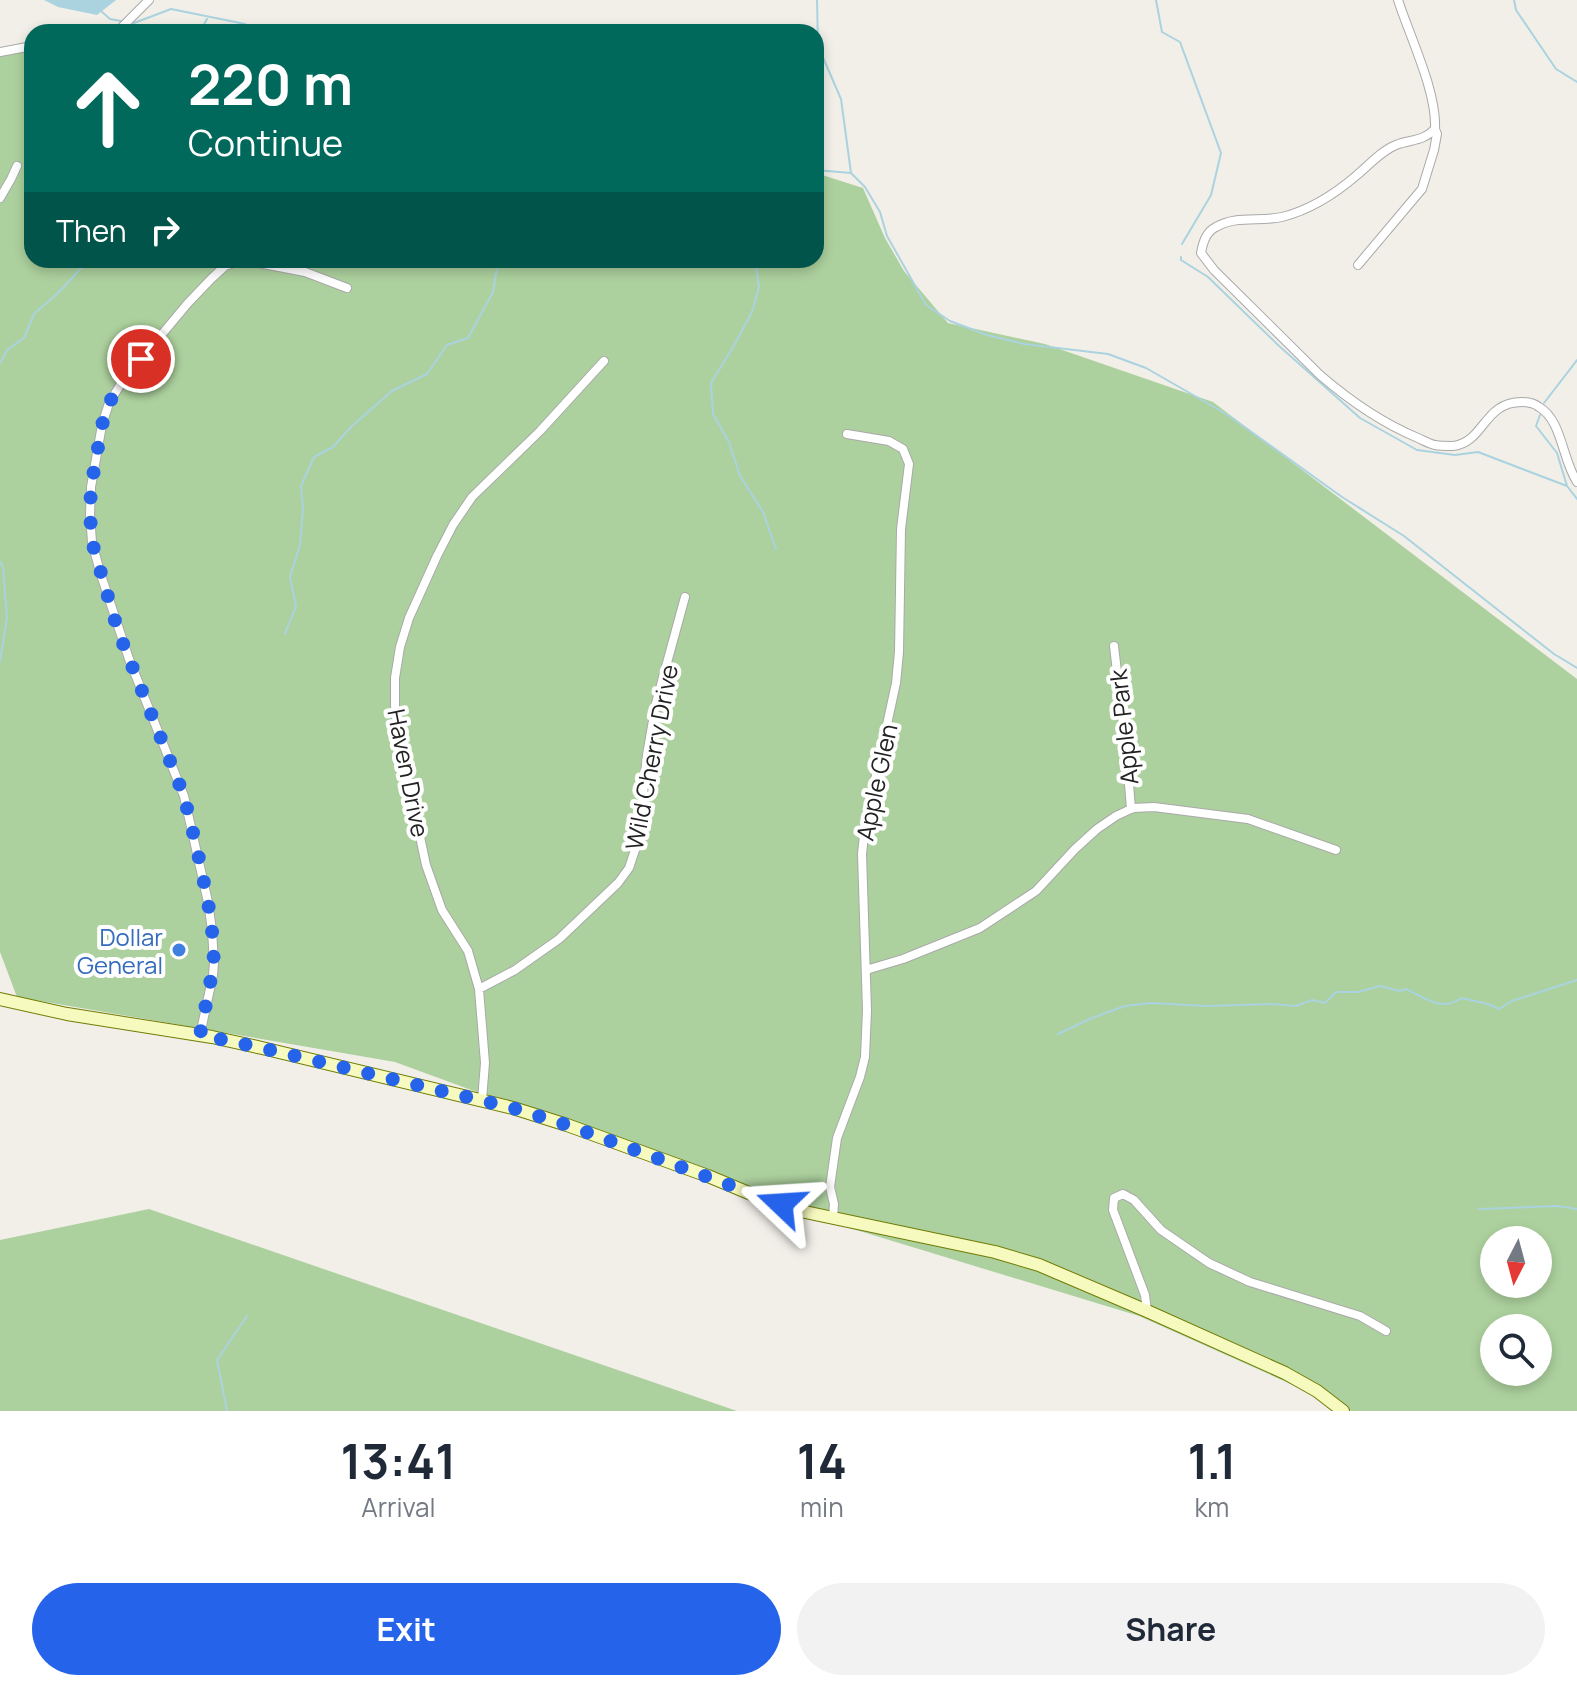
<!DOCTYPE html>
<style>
:root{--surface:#fff;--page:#f2f2f3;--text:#1f2937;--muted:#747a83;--accent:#2563eb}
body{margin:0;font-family:Manrope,sans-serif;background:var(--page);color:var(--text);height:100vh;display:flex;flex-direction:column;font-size:30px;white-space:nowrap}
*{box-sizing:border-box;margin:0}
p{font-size:26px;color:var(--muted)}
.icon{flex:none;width:44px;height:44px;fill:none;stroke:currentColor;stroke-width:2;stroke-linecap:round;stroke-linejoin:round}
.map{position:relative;height:1411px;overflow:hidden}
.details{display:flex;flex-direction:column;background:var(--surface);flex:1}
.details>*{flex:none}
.top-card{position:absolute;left:24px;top:24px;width:800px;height:244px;border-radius:24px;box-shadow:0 4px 12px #0003;background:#00695c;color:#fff;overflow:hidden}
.needle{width:52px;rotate:186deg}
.fabs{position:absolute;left:1480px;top:1226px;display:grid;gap:16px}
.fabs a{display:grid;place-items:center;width:72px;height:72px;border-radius:50%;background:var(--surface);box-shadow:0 4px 12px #0003;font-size:40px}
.pin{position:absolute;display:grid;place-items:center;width:68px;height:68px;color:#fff;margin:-34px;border:4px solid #fff;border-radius:50%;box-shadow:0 2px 8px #0007}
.me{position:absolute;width:88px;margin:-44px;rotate:290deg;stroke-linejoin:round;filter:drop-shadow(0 0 6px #0008)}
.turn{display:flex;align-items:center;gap:28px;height:168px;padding:0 32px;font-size:36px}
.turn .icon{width:104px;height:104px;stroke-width:2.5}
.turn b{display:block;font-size:56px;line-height:68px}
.then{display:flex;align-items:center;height:76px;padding:0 32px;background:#0003;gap:16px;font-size:30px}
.eta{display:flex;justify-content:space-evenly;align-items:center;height:136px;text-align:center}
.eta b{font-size:48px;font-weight:700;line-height:56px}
.cta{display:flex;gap:16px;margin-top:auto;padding:16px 32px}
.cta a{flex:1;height:92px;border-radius:48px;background:var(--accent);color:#fff;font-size:32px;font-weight:700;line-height:92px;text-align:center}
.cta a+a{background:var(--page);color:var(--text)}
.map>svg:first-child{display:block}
.forest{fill:#add19e;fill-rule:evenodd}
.water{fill:#aad3df}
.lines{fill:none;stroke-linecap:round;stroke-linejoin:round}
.stream{stroke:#aad3df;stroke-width:2}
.minor-casing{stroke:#a9a9a9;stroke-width:10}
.secondary-casing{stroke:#707d05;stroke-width:14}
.minor{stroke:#fff;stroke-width:8}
.secondary{stroke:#f7fabf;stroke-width:12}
.route{stroke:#2563eb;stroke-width:14;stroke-dasharray:0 25.2}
.shop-dot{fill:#3f7fe0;stroke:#fff;stroke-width:3}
.labels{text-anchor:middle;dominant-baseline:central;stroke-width:8;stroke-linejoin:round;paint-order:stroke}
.street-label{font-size:24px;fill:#222;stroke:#fff}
.shop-label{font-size:24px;fill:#366cbe;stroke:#fff;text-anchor:end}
</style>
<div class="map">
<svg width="1577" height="1411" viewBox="0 0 1577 1411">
<rect width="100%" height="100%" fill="#f2efe9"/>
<path class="forest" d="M133,27L218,28L224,32H110Z
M32,49V260H816V173L863,188L885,238L904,271L948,323L1045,344L1213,402L1577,679V1411H1351L1139,1316L830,1222L395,1062L17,997L0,952V55ZM1494,1240H1538V1284H1494ZM1494,1328H1538V1372H1494Z
M149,1209L737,1411H0V1240Z"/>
<path class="water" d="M44,0H116L97,15L58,7Z"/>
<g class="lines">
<path class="stream" d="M817,0L818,46L841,99L851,173
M1156,0L1162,32L1180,42L1221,153L1211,195L1182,244
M1514,0L1516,10L1556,69L1577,82
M101,11L110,19L121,21
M134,23L171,9L245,24L253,32
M200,32L207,19
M816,170L851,173L865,187L880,212L887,236L926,305L950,321L987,335L1024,344L1108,354L1146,368L1228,415L1342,497L1404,536L1554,654L1577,668
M1181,257V260L1208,277L1278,345L1360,418L1417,450L1455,455L1478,452L1567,486
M755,260L759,287L752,312L733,347L711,383L713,414L729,442L740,476L763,512L776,549
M0,363L7,350L24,338L34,314L58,293L83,266L85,260
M1544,403L1577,360
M1540,415L1536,426L1557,453L1567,486L1577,499
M0,562L3,567L7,618L0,661
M285,634L296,606L290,577L300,545L303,509L301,486L314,457L333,447L352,426L392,391L427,374L447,345L468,338L493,292L497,268L502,260
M1058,1034L1092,1018L1125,1006L1151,1003L1206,1006L1272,1004L1296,1006L1312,1000L1325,1003L1336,992H1358L1380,986L1399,991L1406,989C1424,998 1443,1012 1461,998L1488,1004L1499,1009L1512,1001L1577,980
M1479,1209L1558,1206L1577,1209
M227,1411L217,1360L247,1316"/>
<g class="minor-casing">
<path id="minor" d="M1398,0C1410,37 1437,92 1435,129C1422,142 1411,139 1396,145C1381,151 1369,165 1357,175C1335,194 1310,210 1282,217C1260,222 1236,215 1216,227C1206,232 1203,242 1201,253L1214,270L1320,375C1349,400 1382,423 1418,438C1423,440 1429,444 1435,445C1440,446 1448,446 1453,446C1485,442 1483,402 1522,402C1528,402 1534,403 1539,407C1562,420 1562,459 1577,482
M117,32L149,0
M0,52L32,46
M0,198L11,179L17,166
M242,260L305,272L347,288
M1358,265L1422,189L1434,150L1437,134L1435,129
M1114,646L1127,759L1131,809
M866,970L903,959L980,928L1036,891L1075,849L1097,829L1116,816L1133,808L1154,807L1248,819L1336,850
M479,989L515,970L559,939L618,883L629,868L637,844L640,824L647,755L656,703L685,597
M200,1035L213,975L214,963L212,930L208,902L184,796L129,659L100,572L92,542L90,514L91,487L102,425L109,403L122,382L188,303L211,279L225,266L242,260
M482,1100L485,1063L479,989L468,951L442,910L426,865L398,733L395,706V678L400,647L409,618L437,556L453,525L472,497L540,431L604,361
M833,1218L834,1204L830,1187L837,1138L860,1077L865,1057L867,1010L862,854L865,826L896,683L899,652L901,529L909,464L903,449L889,441L847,434
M1147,1311L1145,1295L1113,1210L1114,1198L1123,1194L1134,1200L1161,1230L1209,1263L1250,1282L1360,1316L1386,1331"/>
</g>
<g class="secondary-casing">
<path id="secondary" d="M0,999L67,1014L212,1037L262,1048L513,1108L567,1125L708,1176L756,1196L805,1212L995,1252L1039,1265L1147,1311L1285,1373L1317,1391L1343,1411"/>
</g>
<use href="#minor" class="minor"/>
<use href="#secondary" class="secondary"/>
</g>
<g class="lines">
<path class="route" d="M141,359L122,382L109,403L102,425L91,487L90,514L92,542L118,631L184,796L197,849L208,902L212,930L214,963L200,1035L262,1048L513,1108L567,1125L781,1204"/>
</g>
<circle class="shop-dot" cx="179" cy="950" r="8"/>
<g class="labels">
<g class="street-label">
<text transform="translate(1123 727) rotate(-96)">Apple Park</text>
<text transform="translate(651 757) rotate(-79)">Wild Cherry Drive</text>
<text transform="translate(409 773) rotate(79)">Haven Drive</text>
<text transform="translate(876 782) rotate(-78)">Apple Glen</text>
</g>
<g class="shop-label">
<text x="163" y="936">Dollar<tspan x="163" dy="28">General</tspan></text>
</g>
</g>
</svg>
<div class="fabs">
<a><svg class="needle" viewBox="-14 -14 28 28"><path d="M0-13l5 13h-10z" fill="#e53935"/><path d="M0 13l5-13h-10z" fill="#747a83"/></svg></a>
<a><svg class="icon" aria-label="search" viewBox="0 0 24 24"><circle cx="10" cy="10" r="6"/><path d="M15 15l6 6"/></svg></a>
</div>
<div class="pin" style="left:141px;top:359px;background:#d93025"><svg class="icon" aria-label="arrive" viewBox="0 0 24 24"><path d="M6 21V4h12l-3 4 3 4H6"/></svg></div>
<svg class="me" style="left:781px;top:1204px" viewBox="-20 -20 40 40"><path d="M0-17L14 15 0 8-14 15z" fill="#2563eb" stroke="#fff" stroke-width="4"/></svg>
<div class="top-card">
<div class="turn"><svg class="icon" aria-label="ahead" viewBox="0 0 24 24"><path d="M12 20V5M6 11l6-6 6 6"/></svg><div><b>220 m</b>Continue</div></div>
<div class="then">Then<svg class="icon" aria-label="right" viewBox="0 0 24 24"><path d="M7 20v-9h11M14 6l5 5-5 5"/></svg></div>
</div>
</div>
<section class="details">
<div class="eta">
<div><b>13:41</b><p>Arrival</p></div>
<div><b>14</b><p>min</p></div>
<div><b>1.1</b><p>km</p></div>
</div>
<div class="cta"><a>Exit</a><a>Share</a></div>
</section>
